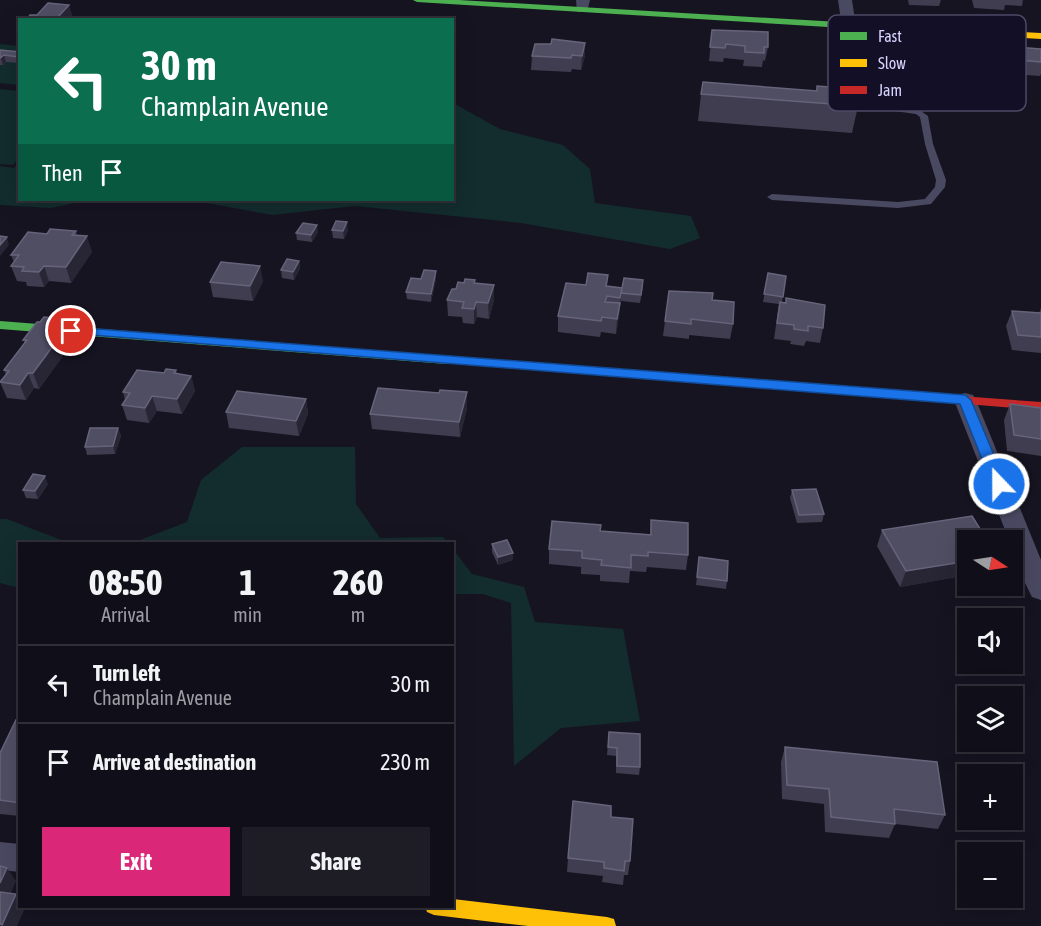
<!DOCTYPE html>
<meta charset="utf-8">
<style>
:root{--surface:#100f19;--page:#1e1d26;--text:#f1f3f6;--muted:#9c9ca2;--line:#302f38;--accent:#db2777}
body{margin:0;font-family:"Asap Condensed",sans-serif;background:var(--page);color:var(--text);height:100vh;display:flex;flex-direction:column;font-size:22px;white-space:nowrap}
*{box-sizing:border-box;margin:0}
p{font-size:20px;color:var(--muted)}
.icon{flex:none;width:33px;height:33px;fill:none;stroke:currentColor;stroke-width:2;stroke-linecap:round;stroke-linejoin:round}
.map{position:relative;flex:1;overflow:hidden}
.details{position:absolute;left:18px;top:542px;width:436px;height:366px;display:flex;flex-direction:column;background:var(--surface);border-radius:0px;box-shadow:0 6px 24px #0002,0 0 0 2px var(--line)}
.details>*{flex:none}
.hud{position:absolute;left:18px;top:18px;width:436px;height:183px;border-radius:0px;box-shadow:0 6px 24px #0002,0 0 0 2px var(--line);background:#0b6e4f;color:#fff;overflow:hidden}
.needle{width:39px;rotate:102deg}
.buttons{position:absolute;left:957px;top:530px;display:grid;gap:12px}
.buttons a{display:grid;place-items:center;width:66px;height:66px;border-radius:0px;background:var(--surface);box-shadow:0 6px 24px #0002,0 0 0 2px var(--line);font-size:30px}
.pin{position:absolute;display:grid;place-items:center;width:51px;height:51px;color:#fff;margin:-26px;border:3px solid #fff;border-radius:50%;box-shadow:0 2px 6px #0007}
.me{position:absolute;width:66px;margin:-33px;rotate:338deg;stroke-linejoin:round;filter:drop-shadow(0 0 4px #0008)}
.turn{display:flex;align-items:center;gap:21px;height:126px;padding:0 24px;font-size:27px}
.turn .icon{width:78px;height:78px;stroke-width:2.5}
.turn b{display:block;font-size:42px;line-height:51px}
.then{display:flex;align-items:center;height:57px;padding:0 24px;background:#0003;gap:12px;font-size:22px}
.eta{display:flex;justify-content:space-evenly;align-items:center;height:102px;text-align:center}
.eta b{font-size:36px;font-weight:700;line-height:42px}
.primary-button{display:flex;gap:12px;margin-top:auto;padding:12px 24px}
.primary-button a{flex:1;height:69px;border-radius:0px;background:var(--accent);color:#fff;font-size:24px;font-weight:700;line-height:69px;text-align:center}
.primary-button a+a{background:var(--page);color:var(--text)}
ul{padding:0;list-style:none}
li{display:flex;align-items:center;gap:18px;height:78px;padding:0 24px;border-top:2px solid var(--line)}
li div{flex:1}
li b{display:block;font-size:22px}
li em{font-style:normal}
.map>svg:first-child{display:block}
.green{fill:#132c2d}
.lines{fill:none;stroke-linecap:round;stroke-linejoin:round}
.lane{fill:#4a4962;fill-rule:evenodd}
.street{fill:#4a4962;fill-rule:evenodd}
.fast{fill:#4caf50;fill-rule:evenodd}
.slow{fill:#ffc107;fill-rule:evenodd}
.jam{fill:#c62828;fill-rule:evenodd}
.wall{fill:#403d50}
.shaded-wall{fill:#282635}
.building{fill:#504e63;stroke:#66637b;stroke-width:1.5}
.route{fill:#1a73e8;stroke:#114b97;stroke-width:1.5}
.key{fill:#130f26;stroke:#4e4a67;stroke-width:1.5}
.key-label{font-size:16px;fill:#d9d4ff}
</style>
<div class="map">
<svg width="1041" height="926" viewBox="0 0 1041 926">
<rect width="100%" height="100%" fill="#161421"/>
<path class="green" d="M0,44L19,46V85L0,83Z
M0,89L19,91V157L13,165L0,164Z
M453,103L500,129L563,145L590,169L595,203L691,216L700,238L670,249L521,223L355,206L272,215L207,203L107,200H453Z
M19,162L20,200H90L50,208L0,205V166L14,168Z
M242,447H355L356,504L380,538L443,537L448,543H132L187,522L201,480Z
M0,519H7L69,543H20L19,588L0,583Z
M453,549L472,574L524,587L535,622L623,629L640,721L561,728L514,766L511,603L483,594H453Z"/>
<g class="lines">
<path class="lane" d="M846,25L853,27L856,85L861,96L873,103L918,109L928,116L933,144L946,180L945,187L931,204L898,208L772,200L767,197L772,194L898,202L925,199L935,187L936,180L925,144L920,117L916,114L873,108L860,103L855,99L848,85Z"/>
<path class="street" d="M576,0H590L587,12H577Z
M838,0H852L856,27L854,30L849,31L842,27Z
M965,393L973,395L976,400L1041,560V600L1032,597C1024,581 1012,558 1012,540H1009L954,400L957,395Z
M0,842L20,844V872L0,870Z"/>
<path class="fast" d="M413,0H459L943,28L947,31L943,34L417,2Z
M0,321L446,356L452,360L446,364L0,329Z"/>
<path class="slow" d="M943,28L1041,33V39L940,33V29Z
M696,375L946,395L952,399L946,403L692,382L690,379L692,376Z
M453,899L607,917L614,919L616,926H528L434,915L427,912L425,906H453Z"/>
<path class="jam" d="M446,356L696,375L702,379L696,383L442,363L440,360L442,357Z
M946,395L1041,402V410L941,402L940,399Z"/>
</g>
<path class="wall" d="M908,0H941L939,6L909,5Z
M972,0H1023L1022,6L1005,5L1004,10L974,8Z
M712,30L768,47L765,61L763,60L762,67L743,66L744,60L724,58L723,62L709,61Z
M585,43V56L581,70L572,69L571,72L531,70L532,56L551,44Z
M990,45L1041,50V74L1040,76L1014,74L1013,71L988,69L986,59Z
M0,50L20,52V63L6,62L3,65H0Z
M817,86L858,106L852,133L698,121L701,94L816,91Z
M332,230H348L344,239L333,238Z
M76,231L77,236L92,252L71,283L49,281L44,287L27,286L26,282L17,281L11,266L14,262L11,255L47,234Z
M318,232L312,242L297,240L296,233Z
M299,261L300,268L294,280L282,278L281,270Z
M768,273L786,276L782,302L823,328L820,343L806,341L804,346L790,344L791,341L774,339L779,304L763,302Z
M608,275L607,286L621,293L643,287L640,303L621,301L616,334L601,332L600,337L558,332V316L586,285Z
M421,279H436L431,302L407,299L406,292Z
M475,280V283L494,285V300L489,319L477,317L474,324L463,323L462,317L448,316L447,300L456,289L464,283Z
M263,281L253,301L213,297L210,282Z
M669,291L733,324L730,339L689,335V339L663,336Z
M1041,308V353L1012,350L1006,326L1012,311L1039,313Z
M77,336L39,389L34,388L26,400L7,398L0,382L6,375L4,370L25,343L23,340Z
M176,370L177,374L191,376L195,391L182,414L157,411L149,423L127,420L122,405L125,400L123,392L164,373Z
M467,392V408L460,437L372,429L370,414Z
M306,399L308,414L299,436L229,428L226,412Z
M1010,404L1041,408V456L1007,451L1004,420Z
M118,428L121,436L115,454L87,455L85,447Z
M48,484L38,499L26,498L23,490Z
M792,490L824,514L822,522L797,523L790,498Z
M651,520L688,555L686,570L647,567L646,572L630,571L629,583L600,581V575L581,574V567L549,564V549L600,531L650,534Z
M882,530L968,540V575L900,587L877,546Z
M492,544L513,560L498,565L492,552Z
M699,557L727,581L726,589L696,585Z
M20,721V816L0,814V753Z
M609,732L640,767L639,775L616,773V756L607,755Z
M785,747L945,815L938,829L895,824L889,838L825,832L824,804L782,799L781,762Z
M611,817L630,861L628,875H624L623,885L602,882L603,876L567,872L568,858Z"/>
<path class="shaded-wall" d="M69,5L73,18L72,20H57V18Z
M585,43V56L581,70L582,56Z
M4,55L6,62L3,65L1,58Z
M347,222L348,230L344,239L343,231Z
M317,225L318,232L312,242L311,235Z
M87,236L92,252L71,283L66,267Z
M7,237L9,245L0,256V245Z
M299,261L300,268L294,280L293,272Z
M44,266L49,281L44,287L39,272Z
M260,266L263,281L253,301L250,286Z
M436,271V279L431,302V294Z
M494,285V300L489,319L488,303Z
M622,288L619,318L616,334L617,319Z
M476,302L477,317L474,324V309Z
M72,320L77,336L39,389L33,373Z
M28,373L34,388L26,400L20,385Z
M191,376L195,391L182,414L177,399Z
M467,392V408L460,437L459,422Z
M152,396L157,411L149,423L145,408Z
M306,399L308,414L299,436L296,421Z
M118,428L121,436L115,454L113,446Z
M45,476L48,484L38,499L35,491Z
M513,553V560L498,565V557Z
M968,561V575L900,587L906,571Z
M7,868L16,881L6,905L0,896V883Z
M16,894L20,899V906H24L25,908L17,926H3L2,925Z"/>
<path class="building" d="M48,3L69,5L57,18H49L47,20H26L30,15H37Z
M712,30L768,32V47H764V53L745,52V46L726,44L725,48L710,47Z
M552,39L585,43L582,56L572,55L571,58L532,56L535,44H551Z
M990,45L1041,49V62L1019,60L1018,57L992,56Z
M0,50L20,52V56L18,57L4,55L0,58Z
M703,82L817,91V86L856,89L858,106L701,94Z
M336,221L347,222L343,231L332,230Z
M303,223L317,225L311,235L296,233Z
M50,229L76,231L72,235L87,236L66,267L44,266L39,272L22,271L24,267L11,266L19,255H11L28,232L47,234Z
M0,236L7,237L0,245Z
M287,259L299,261L293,272L281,270Z
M221,262L260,266L250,286L210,282Z
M424,270L436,271L431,294L406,292L411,278L421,279Z
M588,273L608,275L606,286L622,288L620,298L607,296L605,302L620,303L617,319L602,317L601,321L558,316L566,283L586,285Z
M768,273L786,276L783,297L764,294Z
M624,278L643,280L641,295L621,293Z
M465,279L475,280L474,283L494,285L488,303L476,302L474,309L462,308L464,302L447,300L452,289H456L458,282L464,283Z
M669,291L713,293L712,300L734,302L733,324L691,319V324L665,321Z
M786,298L825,305L823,328L808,326V331L794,329V325L777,323L780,302L786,303Z
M1012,311L1041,313V337L1018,335Z
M44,317L72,320L33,373H28L20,385L0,382L9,371L4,370L27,340H23L37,322H40Z
M166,369L176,370L174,373L191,376L177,399L152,396L145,408L122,405L130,393L123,392L137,370L164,373Z
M378,388L439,393L440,390L467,392L459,422L370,414Z
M237,391L306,399L296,421L226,412Z
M1010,404L1041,408V439L1014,435Z
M90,428H118L113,446L85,447Z
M33,474L45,476L35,491L23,490Z
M816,489L824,514L799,515L792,490Z
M972,516L987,540H968V561L906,571L882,530Z
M651,520L688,523V555L648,552V556L631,555V568L601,565L602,560L582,558V551L549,549L552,521L601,525L600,531L651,535Z
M507,540L513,553L498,557L492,544Z
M699,557L728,561L727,581L697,577Z
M16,720L20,721V803L0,800V753Z
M609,732L640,734V767L617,766V748L608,747Z
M785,747L937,762L945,815L894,809L895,824L831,817L829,789L787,785Z
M573,801L611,806V817L633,819L630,861H625L624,871L604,868V862L568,858Z
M0,866L7,868L0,883Z
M0,892L16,894L2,925L0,924Z"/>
<path class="route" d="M71,327L965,395L971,400L1006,484L999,489L992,484L960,404L66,333L65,331Z"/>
<rect x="828" y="15" width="198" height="96" rx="9" class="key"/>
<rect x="840" y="32" width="27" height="8" fill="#4caf50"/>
<rect x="840" y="59" width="27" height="8" fill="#ffc107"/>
<rect x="840" y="86" width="27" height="8" fill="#c62828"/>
<g class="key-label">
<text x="878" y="42">Fast</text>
<text x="878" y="69">Slow</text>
<text x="878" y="96">Jam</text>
</g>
</svg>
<div class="buttons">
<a><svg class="needle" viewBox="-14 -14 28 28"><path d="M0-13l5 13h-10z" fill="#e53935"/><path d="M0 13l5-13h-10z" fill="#9c9ca2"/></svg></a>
<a><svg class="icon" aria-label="sound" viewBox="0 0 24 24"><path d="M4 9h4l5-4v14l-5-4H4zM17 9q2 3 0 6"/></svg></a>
<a><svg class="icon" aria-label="layers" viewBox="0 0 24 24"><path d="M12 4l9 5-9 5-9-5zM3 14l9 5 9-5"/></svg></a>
<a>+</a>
<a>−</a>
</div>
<div class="pin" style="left:71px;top:331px;background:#d93025"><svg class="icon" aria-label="arrive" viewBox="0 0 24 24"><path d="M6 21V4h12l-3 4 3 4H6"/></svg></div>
<svg class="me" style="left:999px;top:484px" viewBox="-20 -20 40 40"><circle r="17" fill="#1a73e8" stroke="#fff" stroke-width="3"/><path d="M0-11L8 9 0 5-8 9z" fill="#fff"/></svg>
<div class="hud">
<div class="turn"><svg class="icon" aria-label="left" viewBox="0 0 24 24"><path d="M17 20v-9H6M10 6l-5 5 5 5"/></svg><div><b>30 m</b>Champlain Avenue</div></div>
<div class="then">Then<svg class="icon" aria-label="arrive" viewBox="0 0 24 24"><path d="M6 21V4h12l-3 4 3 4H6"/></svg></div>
</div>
<section class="details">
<div class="eta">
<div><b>08:50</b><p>Arrival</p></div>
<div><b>1</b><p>min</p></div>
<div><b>260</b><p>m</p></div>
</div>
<ul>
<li><svg class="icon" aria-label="left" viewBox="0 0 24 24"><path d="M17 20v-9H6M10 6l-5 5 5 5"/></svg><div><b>Turn left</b><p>Champlain Avenue</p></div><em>30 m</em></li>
<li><svg class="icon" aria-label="arrive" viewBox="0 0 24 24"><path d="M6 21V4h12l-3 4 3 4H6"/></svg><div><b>Arrive at destination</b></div><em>230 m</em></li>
</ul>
<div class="primary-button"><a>Exit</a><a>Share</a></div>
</section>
</div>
